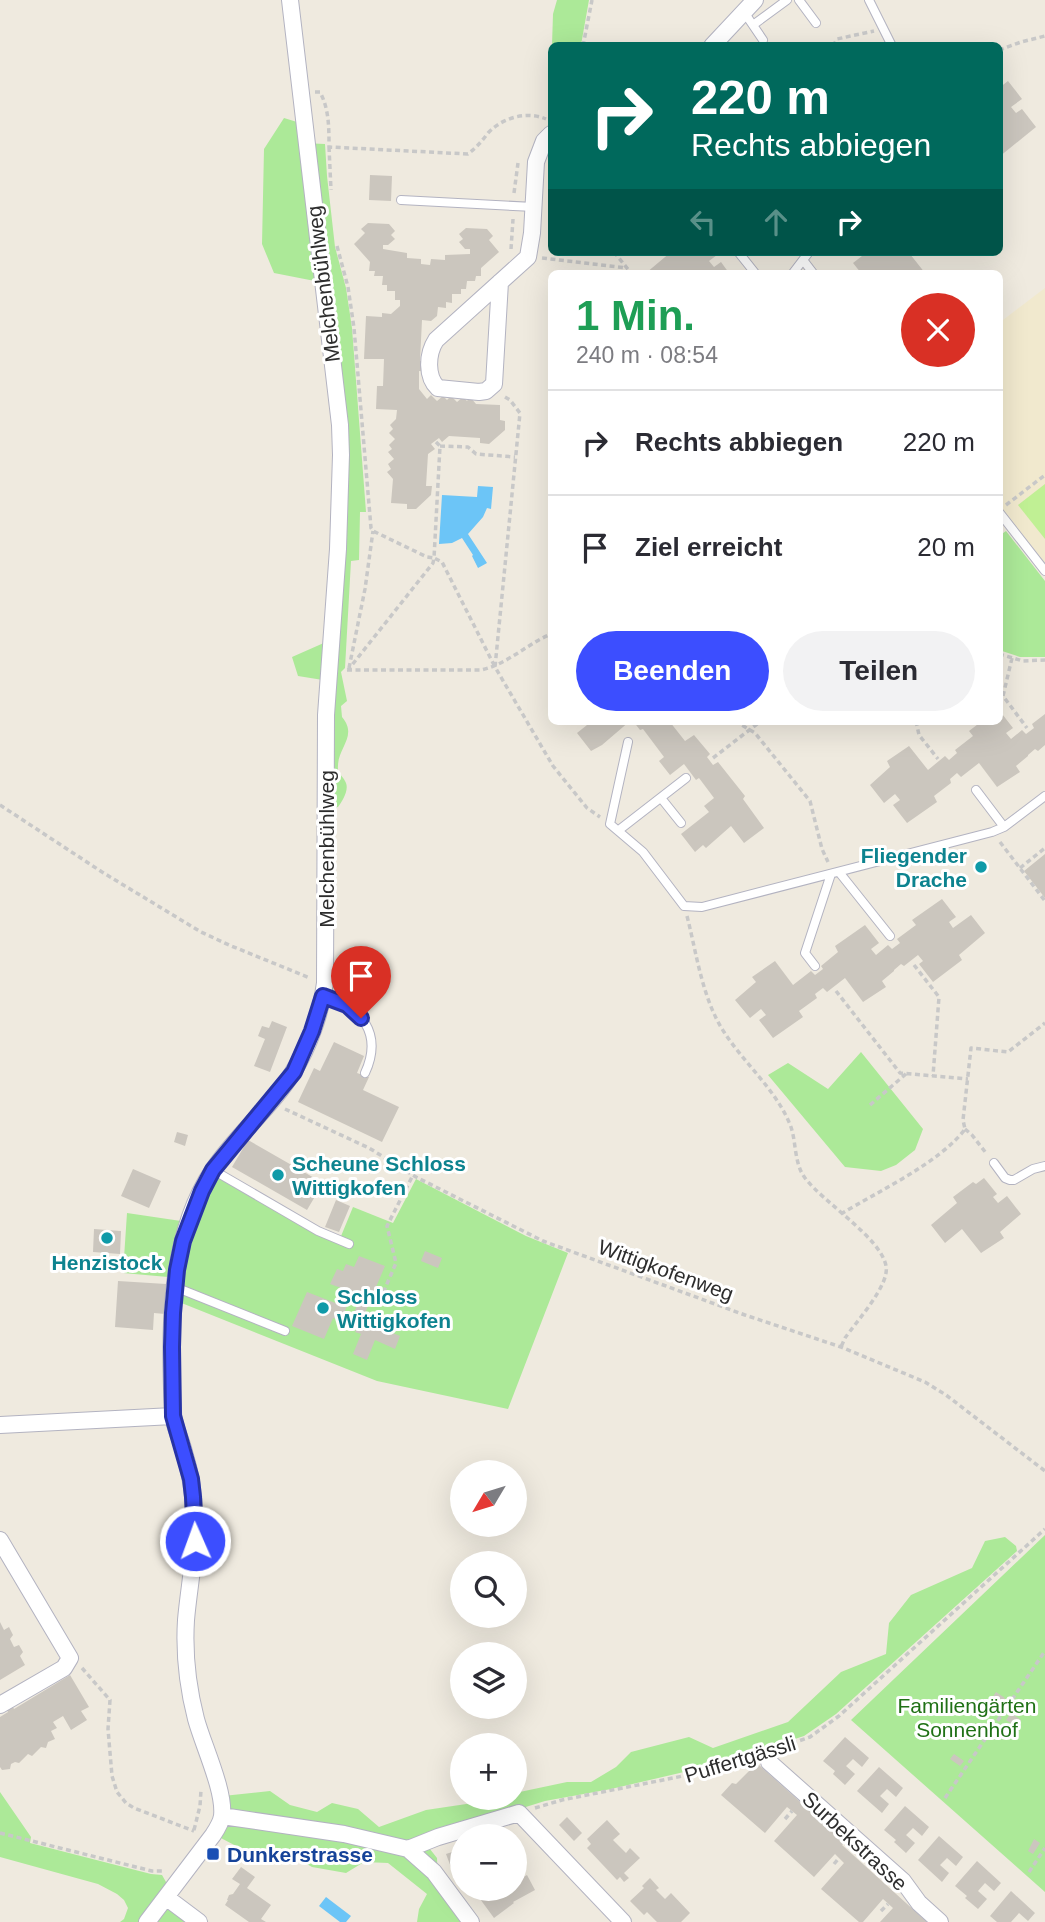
<!DOCTYPE html>
<html lang="de">
<meta charset="utf-8">
<style>
:root{--surface:#fff;--page:#f2f2f3;--text:#2b2b33;--muted:#7c7c81;--line:#e1e1e2;--accent:#3c4eff}
body{margin:0;font-family:Helvetica,sans-serif;background:var(--page);color:var(--text);height:100vh;display:flex;flex-direction:column;font-size:26px;white-space:nowrap}
*{box-sizing:border-box;margin:0}
p{font-size:23px;color:var(--muted)}
.icon{flex:none;width:38px;height:38px;fill:none;stroke:currentColor;stroke-width:2;stroke-linecap:round;stroke-linejoin:round}
.map{position:relative;flex:1;overflow:hidden}
.details{position:absolute;left:548px;top:270px;width:455px;height:455px;display:flex;flex-direction:column;background:var(--surface);border-radius:10px;box-shadow:0 7px 28px #0002}
.details>*{flex:none}
.hud{position:absolute;left:548px;top:42px;width:455px;height:214px;border-radius:10px;box-shadow:0 7px 28px #0002;background:#00695c;color:#fff;overflow:hidden}
.needle{width:46px;rotate:232deg}
.fabs{position:absolute;left:450px;top:1460px;display:grid;gap:14px}
.fabs a{display:grid;place-items:center;width:77px;height:77px;border-radius:50%;background:var(--surface);box-shadow:0 7px 28px #0002;font-size:35px}
.pin{position:absolute;display:grid;place-items:center;width:60px;height:60px;color:#fff;margin:-72px -30px;border-radius:50% 50% 50% 0;rotate:-45deg;box-shadow:0 0 7px #0007}
.pin .icon{rotate:45deg}
.me{position:absolute;width:77px;margin:-38px;rotate:358deg;stroke-linejoin:round;filter:drop-shadow(0 0 5px #0008)}
.turn{display:flex;align-items:center;gap:24px;height:147px;padding:0 28px;font-size:32px}
.turn .icon{width:91px;height:91px;stroke-width:2.5}
.turn b{display:block;font-size:49px;line-height:60px}
.lanes{display:flex;align-items:center;height:66px;padding:0 28px;background:#0003;justify-content:center;gap:35px;direction:ltr}
.lanes .off{opacity:.35}
.round{display:grid;place-items:center;flex:none;width:74px;height:74px;border-radius:37px;background:var(--page)}
.overview{display:flex;align-items:center;justify-content:space-between;height:119px;padding:0 28px}
h1{font-size:42px;font-weight:600;line-height:52px;color:#1e9e55}
.primary-button{display:flex;gap:14px;margin-top:auto;padding:14px 28px}
.primary-button a{flex:1;height:80px;border-radius:42px;background:var(--accent);color:#fff;font-size:28px;font-weight:600;line-height:80px;text-align:center}
.primary-button a+a{background:var(--page);color:var(--text)}
ul{padding:0;list-style:none}
li{display:flex;align-items:center;gap:21px;height:105px;padding:0 28px;border-top:2px solid var(--line)}
li div{flex:1}
li b{display:block;font-size:26px}
li em{font-style:normal}
.map>svg:first-child{display:block}
.education{fill:#f1e9ce}
.green{fill:#ace998}
.pitch{fill:#c0f094}
.water{fill:#6cc5f7}
.building{fill:#cbc6be}
.lines{fill:none;stroke-linecap:round;stroke-linejoin:round}
.lane-casing{stroke:#b3b3c1;stroke-width:10}
.street-casing{stroke:#b3b3c1;stroke-width:18}
.path{stroke:#c8c8c8;stroke-width:3.5;stroke-dasharray:5 3.5;stroke-linecap:butt}
.lane{stroke:#fff;stroke-width:8}
.street{stroke:#fff;stroke-width:16}
.route-casing{stroke:#2733a6;stroke-width:18}
.route{stroke:#3c4eff;stroke-width:12}
.culture-dot{fill:#0f9aa8;stroke:#fff;stroke-width:2.5}
.transit-dot{fill:#1a4fb4;stroke:#fff;stroke-width:2.5}
.labels{text-anchor:middle;dominant-baseline:central;stroke-width:6;stroke-linejoin:round;paint-order:stroke}
.street-label{font-size:21px;fill:#2d2d2d;stroke:#fff}
.culture-label{font-size:21px;font-weight:bold;fill:#0d838f;stroke:#fff;text-anchor:start}
.park-label{font-size:21px;fill:#207116;stroke:#fff}
.transit-label{font-size:21px;font-weight:bold;fill:#164399;stroke:#fff;text-anchor:start}
</style>
<div class="map">
<svg width="1045" height="1922" viewBox="0 0 1045 1922">
<rect width="100%" height="100%" fill="#efeadf"/>
<path class="education" d="M1045,288V565L999,506V323Z"/>
<path class="green" d="M557,0H589L581,45H552L553,14Z
M284,118L297,122L303,143L325,144L327,176L335,247L346,288L352,328L366,512H360L359,560L351,561L345,668L341,672L347,701L341,706L342,717C358,736 338,747 338,766C337,773 342,775 345,781C350,789 343,800 338,807L327,809L329,681L298,676L292,657L326,642L340,549L325,283L274,273L262,244L264,149Z
M1006,531L1045,581V657H1020L999,650V536Z
M861,1052L923,1129L915,1150L896,1165L881,1171L845,1167L768,1075L788,1063L828,1089Z
M219,1176L339,1241L353,1207L393,1223L416,1179L526,1236L568,1253L508,1409L377,1381L179,1302C185,1259 192,1212 219,1176Z
M127,1213L181,1221L168,1277L123,1273Z
M1045,1535V1892L851,1720Z
M1005,1537L1016,1546L1017,1551L836,1714L804,1736L755,1752L684,1772L611,1789L545,1801L422,1839L437,1858L438,1884L465,1922H417L419,1909L427,1894L388,1863L364,1862L346,1873L312,1867L290,1854L262,1856L240,1848L217,1836L223,1796L270,1791L290,1805L317,1812L332,1803L358,1809L379,1827L426,1810L473,1803L497,1797H514L515,1793L567,1782H591L616,1767L631,1752L689,1737L713,1748L788,1722L841,1672L886,1654L889,1623L911,1595L972,1568L985,1541Z
M0,1792L31,1837L30,1843L151,1874L162,1875L170,1889L196,1922H120L124,1919L128,1908L124,1900L117,1894L98,1884L0,1857Z"/>
<path class="pitch" d="M1045,484V539L1018,505Z"/>
<path class="water" d="M478,486L493,487L491,509L487,508L483,517L468,534L487,563L478,568L472,556L473,555L462,538L452,543L439,544L442,495L477,497Z
M326,1897L351,1916L346,1922H340L319,1906Z"/>
<path class="building" d="M1008,81L1022,99L1011,107L1016,113L1022,109L1036,127L999,157V88Z
M370,175L392,176L391,201L369,200Z
M368,223L389,224L395,231L391,235L395,239L388,245H383V249L407,253V258L421,259V264L430,265L431,259L445,260V255L470,254V249H465L459,242L463,239L459,234L466,228L487,229L493,236L489,240L499,252L481,268V276H476L475,281H467L466,289H461V294H452V303L446,302V308L438,307L437,316L431,321L422,320L420,361L429,362V372L419,371V389L427,399L431,395L437,401L443,396L447,400L451,396L457,402L463,397L467,401L470,397L476,404L500,405V420L505,421V430L489,444L480,443V438L449,436L442,442L439,438L431,444L435,449L428,454L426,486H432L431,495L416,509H407V504L391,503L393,479L387,472L391,469L388,464L394,459L388,452L392,449L389,445L395,439L389,433L393,429L390,425L396,419L397,410L376,409L377,386H383L384,359H364L366,316L382,317V313L391,314L400,306V300H395V291H387V285H382L383,276H374L375,271H369L370,262L354,244L365,233L361,229Z
M671,252H721L709,261L714,267L721,262L729,273H646Z
M862,252H912L910,254L925,273H861L853,263L862,256L861,253Z
M999,710L1013,728L1006,733L1011,739L1022,730L1026,734L1034,728L1032,724L1045,714V745L1038,751L1035,749L1028,755V756L1016,766L1020,772L997,787L979,763L961,777L957,773L950,779L951,783L934,796L937,802L907,823L893,805L900,800L895,794L884,803L870,785L890,767L887,761L909,746L928,770L945,756L949,760L957,753L955,750L973,736L969,731L982,721H999Z
M584,721H630L602,745L591,751L577,733L587,725Z
M633,721L670,722L685,741L694,735L710,754L707,757L713,765L718,762L745,796L743,799L764,828L744,843L731,826L706,848L703,845L695,852L681,834L709,812L704,806L714,798L699,778L696,780L684,764L670,775L659,761L664,757L643,729L640,730Z
M1045,854V898L1024,871Z
M942,899L956,917L949,922L953,928L971,915L985,933L959,955L962,960L933,982L919,964L923,961L918,955L904,966L901,964L894,970V971L882,981L886,987L863,1002L845,978L827,992L823,988L815,994L817,998L799,1011L803,1017L773,1038L759,1020L766,1015L761,1009L750,1018L735,1000L756,982L752,977L775,961L793,985L811,971L815,975L823,969L821,966L838,952L835,946L865,925L879,943L871,949L876,955L888,945L892,949L900,943L897,939L916,925L912,920Z
M272,1021L287,1027L270,1072L254,1066L265,1039L258,1036L262,1026L269,1028Z
M334,1042L364,1056L357,1073L369,1077L363,1090L399,1107L382,1142L298,1102L314,1068L320,1071Z
M177,1132L188,1135L185,1146L174,1142Z
M248,1140L323,1183L307,1210L232,1167Z
M133,1169L161,1181L149,1208L121,1196Z
M984,1178L997,1194L993,1197L998,1203L1007,1196L1021,1214L1000,1232L1004,1238L981,1253L962,1229L945,1243L931,1225L957,1203L953,1197L973,1182L976,1184Z
M336,1200L350,1206L339,1232L325,1227Z
M94,1229L121,1231L120,1254L93,1252Z
M425,1251L442,1258L438,1268L421,1261Z
M359,1256L385,1266L362,1320L400,1336L395,1349L375,1340L367,1360L353,1354L361,1334L355,1332L360,1321L352,1317L361,1296L352,1293L341,1321L333,1318L324,1339L292,1326L307,1292L338,1304L344,1289L330,1284L337,1269L343,1271L346,1264L354,1267Z
M118,1281L166,1284L165,1314L154,1313L153,1330L115,1327Z
M0,1622L4,1630L9,1627L13,1635L10,1639L14,1647L19,1645L23,1652L20,1656L25,1665L0,1680Z
M70,1675L89,1707L81,1711L87,1720L71,1730L63,1716L53,1722L57,1728L51,1731L55,1739L48,1742L46,1748L41,1747L32,1756L28,1754L19,1763L15,1762L11,1764L10,1769L2,1770L0,1767V1717L8,1712L7,1710L13,1707L14,1709Z
M996,1692L1005,1698L1001,1704L992,1698Z
M1016,1704L1025,1710L1022,1715L1012,1709Z
M1011,1713L1021,1720L1017,1727L1006,1720Z
M845,1737L869,1758L862,1767L853,1759L846,1766L855,1774L845,1785L833,1774L835,1771L823,1761Z
M954,1754L964,1761L960,1766L950,1759Z
M755,1765H759L845,1842L842,1845L927,1922H880L893,1908L883,1899L863,1922H859L821,1889L844,1863L835,1854L814,1877L774,1841L797,1815L787,1807L765,1833L721,1795L732,1783L736,1784Z
M879,1767L903,1788L896,1797L887,1789L880,1796L889,1804L882,1813L857,1791Z
M905,1806L929,1827L922,1836L913,1828L906,1835L915,1843L906,1853L894,1842L896,1840L884,1830Z
M567,1817L582,1833L574,1841L559,1825Z
M607,1820L620,1834L613,1840L626,1853L630,1848L640,1858L624,1873L629,1878L624,1882L620,1877L617,1880L587,1848L591,1844L587,1839Z
M939,1836L963,1857L956,1866L947,1858L940,1865L949,1873L942,1882L918,1860Z
M1034,1839L1040,1843L1033,1854L1028,1851Z
M461,1849L462,1867L452,1870L446,1854Z
M977,1861L1001,1883L994,1891L985,1883L978,1891L987,1899L978,1909L965,1898L967,1896L955,1886Z
M241,1867L255,1877L247,1888L271,1905L261,1919L266,1922H249L225,1905L228,1900H227L229,1895L233,1894L240,1884L232,1879Z
M527,1875L535,1890L513,1902L514,1903L494,1918L472,1888H514V1882Z
M650,1878L659,1888L656,1890L665,1899L671,1893L690,1913L681,1922H657L647,1912L644,1915L630,1901L644,1888L642,1886Z
M1011,1891L1035,1913L1028,1921L1019,1913L1011,1922H997L990,1916Z"/>
<g class="lines">
<g class="lane-casing">
<path id="lane" d="M799,0L816,23
M869,0L892,46
M744,12L763,40
M753,25L787,0
M401,200L534,207
M739,253L755,273
M803,260L813,273
M793,273L809,252
M999,512L1045,571
M628,742L610,824L643,852L684,906L702,907L992,832L1004,827L1045,796
M976,790L1004,827
M661,798L681,823
M619,830L686,778
M839,872L890,936
M815,966L805,953L831,874
M323,996C362,1006 383,1034 365,1073
M994,1163L1005,1178L1010,1180H1014L1033,1169L1045,1166
M213,1170L318,1231L349,1244
M175,1287L285,1331"/>
</g>
<g class="street-casing">
<path id="street" d="M712,46L755,0
M500,282L494,384L486,391L479,392L438,388C426,377 427,354 436,340L528,257L532,233L536,162L544,141L551,134
M0,1425L173,1416
M0,1540L70,1658L64,1668L0,1705
M769,1762L903,1881L919,1903L940,1922
M222,1816L344,1834L408,1849L434,1872L471,1922
M408,1849L438,1837L519,1813L623,1922
M167,1898L199,1922
M147,1922L213,1835C217,1829 221,1823 222,1816C225,1791 203,1745 196,1719C188,1688 184,1652 186,1620C189,1586 196,1553 195,1520C194,1497 191,1474 184,1452C181,1439 173,1425 173,1412C169,1334 168,1237 213,1170C236,1135 271,1108 293,1072C309,1047 321,1012 325,983L326,715L338,549L341,455L340,425L290,0"/>
</g>
<path class="path" d="M583,46L592,0
M833,46L837,39L874,31
M999,50L1021,42L1045,36
M315,92H320C329,109 329,127 329,147L468,154C477,147 482,141 488,133C503,117 527,111 546,119
M329,147L331,190
M514,193L518,163
M337,246L348,287L354,328L371,528L373,531L427,557L434,558L433,563L348,670
M511,249L513,219
M614,252L631,273
M542,258L627,268
M505,397L510,400L520,413L495,667L553,766L587,808L600,817
M436,442L440,446L434,558L442,562L494,665
M440,446L468,447L476,454L515,457
M1006,505L1045,475
M999,654L1023,661L1045,660
M1012,658L1003,696L1027,728
M349,668L365,589L373,531
M347,670H481C508,664 527,644 551,634
M735,721L755,733L810,801L822,849L828,862
M916,721L919,735L938,759
M713,758L761,721
M0,805L102,872L201,932L229,945L310,978
M1000,842L1045,901
M1020,868L1045,848
M687,916C697,955 702,998 724,1032C744,1063 774,1088 789,1122C797,1139 793,1162 805,1178C824,1203 881,1238 886,1266C890,1285 856,1322 845,1338L841,1347
M914,965L939,997L933,1076
M836,991L900,1073L968,1079
M870,1105L907,1073
M285,1109L369,1148L416,1177L543,1241L745,1315L841,1347L925,1382L946,1395L1045,1471
M965,1129L972,1135L986,1153
M841,1214C877,1192 941,1162 965,1129L963,1120L971,1048L1008,1052L1045,1023
M380,1300L396,1263L387,1226L413,1175
M82,1668L110,1700L108,1729L112,1776L117,1792L126,1803L134,1808L194,1831
M776,1749L810,1737L839,1716L1045,1529
M945,1798L1045,1651
M535,1808L562,1800L683,1776L755,1755
M785,1819L792,1811
M194,1830L200,1806L201,1790
M0,1833L152,1871H164
M834,1864L839,1858
M1029,1872L1045,1848
M881,1911L888,1904"/>
<use href="#lane" class="lane"/>
<use href="#street" class="street"/>
</g>
<g class="lines">
<g class="route-casing">
<path id="route" d="M195,1541L193,1497L191,1479L173,1416L172,1347L173,1313L177,1270L183,1241L202,1191L213,1170L294,1072L312,1031L323,996L347,1005L361,1018"/>
</g>
<use href="#route" class="route"/>
</g>
<g class="culture-dot">
<circle cx="981" cy="867" r="7"/>
<circle cx="278" cy="1175" r="7"/>
<circle cx="107" cy="1238" r="7"/>
<circle cx="323" cy="1308" r="7"/>
</g>
<rect class="transit-dot" x="206" y="1847" width="14" height="14" rx="3.5"/>
<g class="labels">
<g class="street-label">
<text transform="translate(323 284) rotate(-97)">Melchenbühlweg</text>
<text transform="translate(326 849) rotate(-90)">Melchenbühlweg</text>
<text transform="translate(666 1270) rotate(20)">Wittigkofenweg</text>
<text transform="translate(740 1759) rotate(-17)">Puffertgässli</text>
<text transform="translate(855 1841) rotate(43)">Surbekstrasse</text>
</g>
<g class="culture-label">
<text x="967" y="855" text-anchor="end">Fliegender<tspan x="967" dy="24">Drache</tspan></text>
<text x="292" y="1163">Scheune Schloss<tspan x="292" dy="24">Wittigkofen</tspan></text>
<text x="107" y="1262" text-anchor="middle">Henzistock</text>
<text x="337" y="1296">Schloss<tspan x="337" dy="24">Wittigkofen</tspan></text>
</g>
<g class="park-label">
<text x="967" y="1705">Familiengärten<tspan x="967" dy="24">Sonnenhof</tspan></text>
</g>
<g class="transit-label">
<text x="227" y="1854">Dunkerstrasse</text>
</g>
</g>
</svg>
<div class="fabs">
<a><svg class="needle" viewBox="-14 -14 28 28"><path d="M0-13l5 13h-10z" fill="#e53935"/><path d="M0 13l5-13h-10z" fill="#7c7c81"/></svg></a>
<a><svg class="icon" aria-label="search" viewBox="0 0 24 24"><circle cx="10" cy="10" r="6"/><path d="M15 15l6 6"/></svg></a>
<a><svg class="icon" aria-label="layers" viewBox="0 0 24 24"><path d="M12 4l9 5-9 5-9-5zM3 14l9 5 9-5"/></svg></a>
<a>+</a>
<a>−</a>
</div>
<div class="pin" style="left:361px;top:1018px;background:#d93025"><svg class="icon" aria-label="arrive" viewBox="0 0 24 24"><path d="M6 21V4h12l-3 4 3 4H6"/></svg></div>
<svg class="me" style="left:195px;top:1541px" viewBox="-20 -20 40 40"><circle r="17" fill="#3c4eff" stroke="#fff" stroke-width="3"/><path d="M0-11L8 9 0 5-8 9z" fill="#fff"/></svg>
<div class="hud">
<div class="turn"><svg class="icon" aria-label="right" viewBox="0 0 24 24"><path d="M7 20v-9h11M14 6l5 5-5 5"/></svg><div><b>220 m</b>Rechts abbiegen</div></div>
<div class="lanes"><svg class="icon off" aria-label="left" viewBox="0 0 24 24"><path d="M17 20v-9H6M10 6l-5 5 5 5"/></svg><svg class="icon off" aria-label="ahead" viewBox="0 0 24 24"><path d="M12 20V5M6 11l6-6 6 6"/></svg><svg class="icon" aria-label="right" viewBox="0 0 24 24"><path d="M7 20v-9h11M14 6l5 5-5 5"/></svg></div>
</div>
<section class="details">
<div class="overview"><div><h1>1 Min.</h1><p>240 m · 08:54</p></div><a class="round" style="background:#d93025;color:#fff"><svg class="icon" aria-label="close" viewBox="0 0 24 24"><path d="M6 6l12 12M18 6L6 18"/></svg></a></div>
<ul>
<li><svg class="icon" aria-label="right" viewBox="0 0 24 24"><path d="M7 20v-9h11M14 6l5 5-5 5"/></svg><div><b>Rechts abbiegen</b></div><em>220 m</em></li>
<li><svg class="icon" aria-label="arrive" viewBox="0 0 24 24"><path d="M6 21V4h12l-3 4 3 4H6"/></svg><div><b>Ziel erreicht</b></div><em>20 m</em></li>
</ul>
<div class="primary-button"><a>Beenden</a><a>Teilen</a></div>
</section>
</div>
